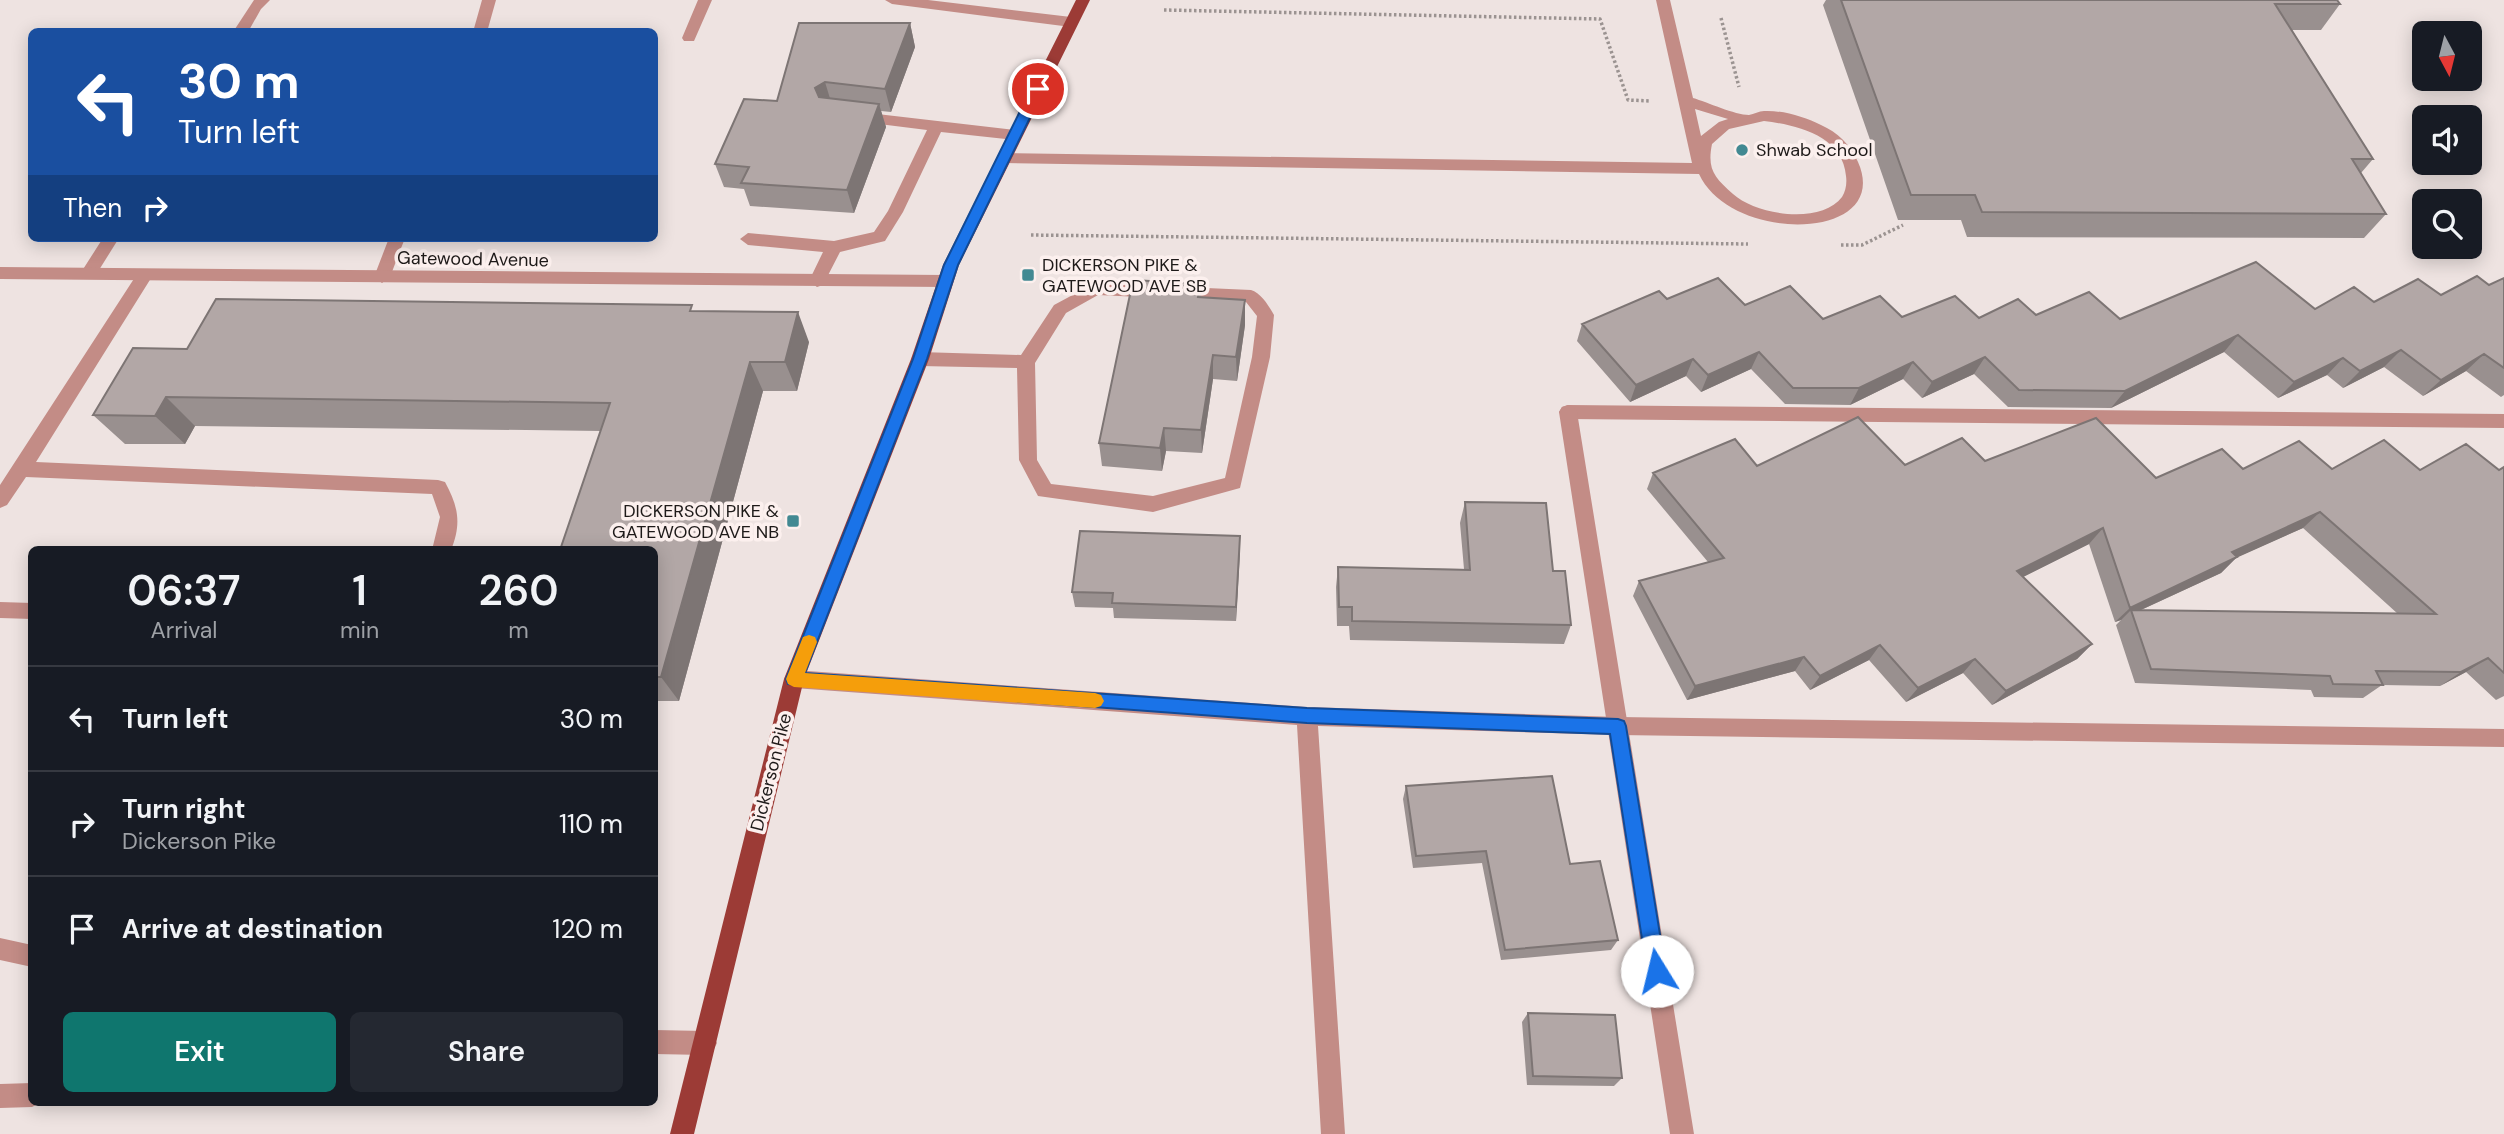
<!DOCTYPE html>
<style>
:root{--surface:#171b24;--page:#242831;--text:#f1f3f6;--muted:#9ea1a6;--line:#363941;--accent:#0f766e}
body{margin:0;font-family:"DM Sans",sans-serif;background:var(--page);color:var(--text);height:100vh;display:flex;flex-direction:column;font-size:26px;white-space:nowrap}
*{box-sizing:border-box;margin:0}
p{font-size:23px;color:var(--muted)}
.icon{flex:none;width:38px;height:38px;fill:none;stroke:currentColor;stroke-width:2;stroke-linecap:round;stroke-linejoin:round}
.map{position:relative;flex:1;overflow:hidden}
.side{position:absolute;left:28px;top:546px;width:630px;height:560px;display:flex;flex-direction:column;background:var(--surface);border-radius:10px;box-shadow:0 4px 18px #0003}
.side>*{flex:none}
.banner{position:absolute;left:28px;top:28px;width:630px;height:214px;border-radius:10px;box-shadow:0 4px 18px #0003;background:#1a4fa0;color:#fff;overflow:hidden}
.needle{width:46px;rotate:173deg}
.buttons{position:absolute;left:2412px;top:21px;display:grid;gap:14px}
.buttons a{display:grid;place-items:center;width:70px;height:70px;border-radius:10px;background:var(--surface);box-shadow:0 4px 18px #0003;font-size:35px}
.pin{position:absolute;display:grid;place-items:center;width:60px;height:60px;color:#fff;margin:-30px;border:4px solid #fff;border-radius:50%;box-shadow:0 2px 7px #0007}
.me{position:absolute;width:77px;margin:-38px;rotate:351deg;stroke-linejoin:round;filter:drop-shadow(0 0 5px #0008)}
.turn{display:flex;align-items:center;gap:24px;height:147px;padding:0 35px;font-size:32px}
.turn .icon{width:91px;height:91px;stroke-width:2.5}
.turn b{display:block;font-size:49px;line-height:60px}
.then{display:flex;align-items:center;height:66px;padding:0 35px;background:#0003;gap:14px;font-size:26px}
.eta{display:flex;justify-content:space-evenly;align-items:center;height:119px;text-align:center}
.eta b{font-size:42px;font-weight:600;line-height:49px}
.button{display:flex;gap:14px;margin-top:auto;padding:14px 35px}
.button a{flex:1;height:80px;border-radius:10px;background:var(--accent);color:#fff;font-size:28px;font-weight:600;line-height:80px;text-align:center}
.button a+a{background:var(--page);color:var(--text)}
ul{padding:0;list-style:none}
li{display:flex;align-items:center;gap:21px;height:105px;padding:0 35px;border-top:2px solid var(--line)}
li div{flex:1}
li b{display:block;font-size:26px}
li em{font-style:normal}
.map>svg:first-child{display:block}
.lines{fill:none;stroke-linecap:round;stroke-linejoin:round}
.path{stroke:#9b9391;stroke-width:3.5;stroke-dasharray:2.5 2.5;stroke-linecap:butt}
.service{fill:#c38c86;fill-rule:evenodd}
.minor{fill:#c38c86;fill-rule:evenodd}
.primary{fill:#9c3b36;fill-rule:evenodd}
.wall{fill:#99908f;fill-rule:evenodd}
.shaded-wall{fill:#7d7574}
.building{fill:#b2a7a6;stroke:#7d7574;stroke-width:2}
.route{fill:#1a73e8;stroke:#114b97;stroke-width:2}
.slow{fill:#f59e0b}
.poi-dot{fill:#428992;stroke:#fcf0ee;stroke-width:2.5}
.labels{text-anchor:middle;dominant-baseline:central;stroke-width:7;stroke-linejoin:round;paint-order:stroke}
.poi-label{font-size:18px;fill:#1e1a19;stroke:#fcf0ee;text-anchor:start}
.street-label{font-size:18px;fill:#1e1a19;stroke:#fcf0ee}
</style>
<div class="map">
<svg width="2504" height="1134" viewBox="0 0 2504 1134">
<rect width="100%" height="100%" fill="#eee3e1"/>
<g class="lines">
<path class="path" d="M1164,10L1600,19L1628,100L1651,101
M1721,18L1739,87
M1031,235L1748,244
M1841,245H1862L1903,225"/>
<path class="service" d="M254,0H270L261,9L248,32H233Z
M482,0H496L487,32H473Z
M698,0H712L694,41H684L682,38Z
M885,0H928L1071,17L1078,22L1071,27L892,4Z
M1656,0H1670L1693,98C1707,102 1735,115 1749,115C1754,114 1759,111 1764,111C1782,110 1805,117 1821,125C1837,132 1851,145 1858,162C1893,241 1732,245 1699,174L1004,163L996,158L1004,153L1692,163ZM1695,109L1728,119L1719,122L1701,136ZM1764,121C1797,125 1843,136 1846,176C1847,183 1846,191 1842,197C1821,225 1756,215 1733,194C1714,177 1707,169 1712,144L1729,129Z
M860,112L1015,130L1023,135L1015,140L941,132L903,212L885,241L840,252L823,285L817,287L809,281L823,252L748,245L740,239L748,233L834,241L874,232L888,211L927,130L855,121L852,117Z
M103,238H119L94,278H82L80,274Z
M389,238H405L390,277L382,283L374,277Z
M145,269L153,275L36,462L438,480L445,482C458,506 462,523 451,550H432L440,517L432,494L26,477L7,505L0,508V485L139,271Z
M1095,283L1251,290C1261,293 1269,306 1274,315L1270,357L1240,488L1153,512L1038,496L1019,460L1017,368L920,366L914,364L911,359L914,354L920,352L1021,355L1054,305ZM1098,295L1246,302L1257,316L1252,357L1225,478L1153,496L1051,484L1037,460L1035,363L1066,313Z
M1568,405L2504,414V428L1568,419L1562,417L1559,412L1562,407Z
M0,602L32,603V619L0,618Z
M794,670L1307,707L1618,717L2504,729V747L1618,735L1318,726L1345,1134H1321L1297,725L794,688L787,685L784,679L787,673Z
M0,938L32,945V967L0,960Z
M654,1030L705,1031L713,1035L717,1043L713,1051L705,1055L654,1054Z
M32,1083V1102L40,1103L32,1107L0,1108V1084Z"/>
<path class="minor" d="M0,267L945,275L953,281L945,287L0,279Z
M1568,405L1574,407L1577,412L1694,1134H1670L1559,412L1562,407Z"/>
<path class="primary" d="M1076,0H1090L959,265L929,359L804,679L694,1134H670L784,679L911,359L943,265Z"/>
</g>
<path class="wall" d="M1826,0H2337L2340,4L2321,30H2292L2373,159L2361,173L2386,214L2364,238L1967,237L1961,220H1898L1823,5Z
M910,23L915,47L891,112L881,111L886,127L854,213L750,206L744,189L724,187L715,164L777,101Z
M2504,278V395L2501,397L2466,371L2423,396L2384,367L2343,388L2327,375L2278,398L2224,352L2111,408L2008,407L1974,374L1922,398L1903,379L1850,405L1785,404L1751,369L1701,392L1686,376L1630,402L1577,341L1582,324L1667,299L1745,305L1823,319L1902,317L1979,318L2036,315L2120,319L2315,309L2441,295L2489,285Z
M1200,284L1201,297L1245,300V325L1237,381L1213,379L1202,453L1166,451L1162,471L1102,466L1099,443Z
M694,311L809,342L797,391H763L679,701H654V550L601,431L195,426L185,444H125L93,415L187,349Z
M1985,461L2156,478L2243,469L2499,470L2504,467V696L2496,700L2466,672L2440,686L2382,685L2363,698L2314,697L2311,690L2135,683L2116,625L2121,620L2115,622L2089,544L2023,577L2092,644L2077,659L1992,705L1963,673L1906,702L1869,660L1810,690L1795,671L1687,700L1633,596L1639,581L1708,562L1647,489L1653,473L1757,466L1905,465ZM2303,528L2398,614L2141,610L2221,573L2237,557Z
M1465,502L1553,571L1571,625L1564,644L1350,640L1349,626H1337L1336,587L1338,567L1464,569L1460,523Z
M1240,536L1236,621L1114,618L1113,608L1075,607L1072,592Z
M1406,786L1570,864L1618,940L1611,950L1501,960L1482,863L1413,868L1403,799Z
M1528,1013L1622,1078L1614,1086L1527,1085L1522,1022Z"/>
<path class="shaded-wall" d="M910,23L915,47L891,112L885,89Z
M825,82L832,105L822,111L815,88Z
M879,104L886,127L854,213L847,190Z
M1245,300V325L1237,381L1236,357Z
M798,312L809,342L797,391L785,362Z
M2238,335L2224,352L2111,408L2125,391Z
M2401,350L2384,367L2343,388L2360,371Z
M1759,352L1751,369L1701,392L1708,375Z
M2484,354L2466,371L2423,396L2441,380Z
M1213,355V379L1202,453L1201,430Z
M1985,357L1974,374L1922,398L1932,382Z
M2343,358L2327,375L2278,398L2294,382Z
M1693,359L1686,376L1630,402L1636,385Z
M750,362L763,391L679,701L661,677Z
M1913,362L1903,379L1850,405L1859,388Z
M166,397L195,426L185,444L155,416Z
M1164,428L1166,451L1162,471L1160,448Z
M2320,512L2303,528L2216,567L2232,552Z
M2103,528L2089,544L2005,586L2017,571Z
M1240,536V552L1236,621V607Z
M2237,557L2221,573L2132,614L2131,610L2121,620L2115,622L2130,608Z
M2092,644L2077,659L1992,705L2006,691Z
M1880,645L1869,660L1810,690L1820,676Z
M1804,657L1795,671L1687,700L1695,686Z
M2488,658L2466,672L2440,686L2461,672Z
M1975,659L1963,673L1906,702L1918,688Z"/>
<path class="building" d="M1841,0H2337L2340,4H2275L2373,159H2352L2386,214L1982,212L1975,195H1911Z
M799,23H910L885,89L825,82L815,88L819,97L879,104L847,190L741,183L749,167L715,164L744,99L777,101Z
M2256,262L2315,309L2354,287L2374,302L2418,279L2441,295L2477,276L2489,285L2504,278V368L2484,354L2441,380L2401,350L2360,371L2343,358L2294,382L2238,335L2125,391L2019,390L1985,357L1932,382L1913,362L1859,388H1793L1759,352L1708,375L1693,359L1636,385L1582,324L1659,291L1667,299L1718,278L1745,305L1790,286L1823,319L1880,296L1902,317L1955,296L1979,318L2018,299L2036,315L2089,292L2120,319Z
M1133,280L1200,284L1198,297L1245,300L1236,357L1213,355L1201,430L1164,428L1160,448L1099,443Z
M216,299L692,305L690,311L798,312L785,362H750L661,677H654V550H560L610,403L166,397L155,416L93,415L133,348L187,349Z
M1858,417L1905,465L1962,438L1985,461L2096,418L2156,478L2222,449L2243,469L2299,441L2332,469L2384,440L2420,470L2466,444L2499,470L2504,467V673L2488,658L2461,672L2376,671L2383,685L2333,684L2330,676L2151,669L2131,610L2436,614L2320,512L2232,552L2237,557L2130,608L2103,528L2017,571L2092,644L2006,691L1975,659L1918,688L1880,645L1820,676L1804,657L1695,686L1639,581L1724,558L1653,473L1735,439L1757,466Z
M1465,502L1546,503L1553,571H1565L1571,625L1352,621V607H1339L1338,567L1470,570Z
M1080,531L1240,536L1236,607L1112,603L1113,593L1072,592Z
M1552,776L1570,864L1600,861L1618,940L1505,950L1486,851L1416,856L1406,786Z
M1528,1013L1615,1015L1622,1078L1533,1076Z"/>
<path class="route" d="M1038,85L1044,89L958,265L927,359L805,673L1307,708L1618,719L1624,721L1626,726L1666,971L1663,978L1657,980L1650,978L1647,971L1610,734L1307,723L788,684L786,679L913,359L944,265L1031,89Z"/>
<path class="slow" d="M809,635L815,637L817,642L805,673L1095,693L1101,695L1104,701L1101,706L1095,708L794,687L788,684L786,679L803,637Z"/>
<g class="poi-dot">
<circle cx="1742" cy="150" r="7"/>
<rect x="1021" y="268" width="14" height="14" rx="3.5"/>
<rect x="786" y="514" width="14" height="14" rx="3.5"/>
</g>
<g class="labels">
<g class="poi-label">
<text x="1756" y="150">Shwab School</text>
<text x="1042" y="265">DICKERSON PIKE &amp;<tspan x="1042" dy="21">GATEWOOD AVE SB</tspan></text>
<text x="779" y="511" text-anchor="end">DICKERSON PIKE &amp;<tspan x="779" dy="21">GATEWOOD AVE NB</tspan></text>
</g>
<g class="street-label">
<text transform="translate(473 259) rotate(1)">Gatewood Avenue</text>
<text transform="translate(771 772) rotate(-76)">Dickerson Pike</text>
</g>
</g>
</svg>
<div class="buttons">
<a><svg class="needle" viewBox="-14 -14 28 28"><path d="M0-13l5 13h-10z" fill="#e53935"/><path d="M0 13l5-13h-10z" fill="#9ea1a6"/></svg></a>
<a><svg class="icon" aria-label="sound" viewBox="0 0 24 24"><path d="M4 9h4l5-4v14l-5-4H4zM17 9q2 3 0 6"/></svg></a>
<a><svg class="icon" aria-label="search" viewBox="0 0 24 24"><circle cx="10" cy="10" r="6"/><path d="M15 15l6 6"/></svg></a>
</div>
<div class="pin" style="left:1038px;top:89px;background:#d93025"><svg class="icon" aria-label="arrive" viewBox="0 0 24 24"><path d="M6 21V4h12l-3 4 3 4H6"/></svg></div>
<svg class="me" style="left:1657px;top:971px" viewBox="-20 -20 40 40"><circle r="19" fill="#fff"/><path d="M0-13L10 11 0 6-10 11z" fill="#1a73e8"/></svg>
<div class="banner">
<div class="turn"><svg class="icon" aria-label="left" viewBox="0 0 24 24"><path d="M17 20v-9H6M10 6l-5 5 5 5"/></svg><div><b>30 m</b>Turn left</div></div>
<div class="then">Then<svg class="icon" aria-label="right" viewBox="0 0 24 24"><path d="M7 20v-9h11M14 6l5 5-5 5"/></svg></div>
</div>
<section class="side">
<div class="eta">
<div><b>06:37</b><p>Arrival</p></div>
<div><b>1</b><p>min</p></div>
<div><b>260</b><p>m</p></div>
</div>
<ul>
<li><svg class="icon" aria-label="left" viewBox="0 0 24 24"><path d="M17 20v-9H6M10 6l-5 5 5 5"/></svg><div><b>Turn left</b></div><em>30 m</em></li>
<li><svg class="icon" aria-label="right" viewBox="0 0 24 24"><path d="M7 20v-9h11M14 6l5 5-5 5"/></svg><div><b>Turn right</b><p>Dickerson Pike</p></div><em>110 m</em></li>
<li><svg class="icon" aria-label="arrive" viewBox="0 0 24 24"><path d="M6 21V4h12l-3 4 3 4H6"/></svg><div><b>Arrive at destination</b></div><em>120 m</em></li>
</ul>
<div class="button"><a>Exit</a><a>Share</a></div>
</section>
</div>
